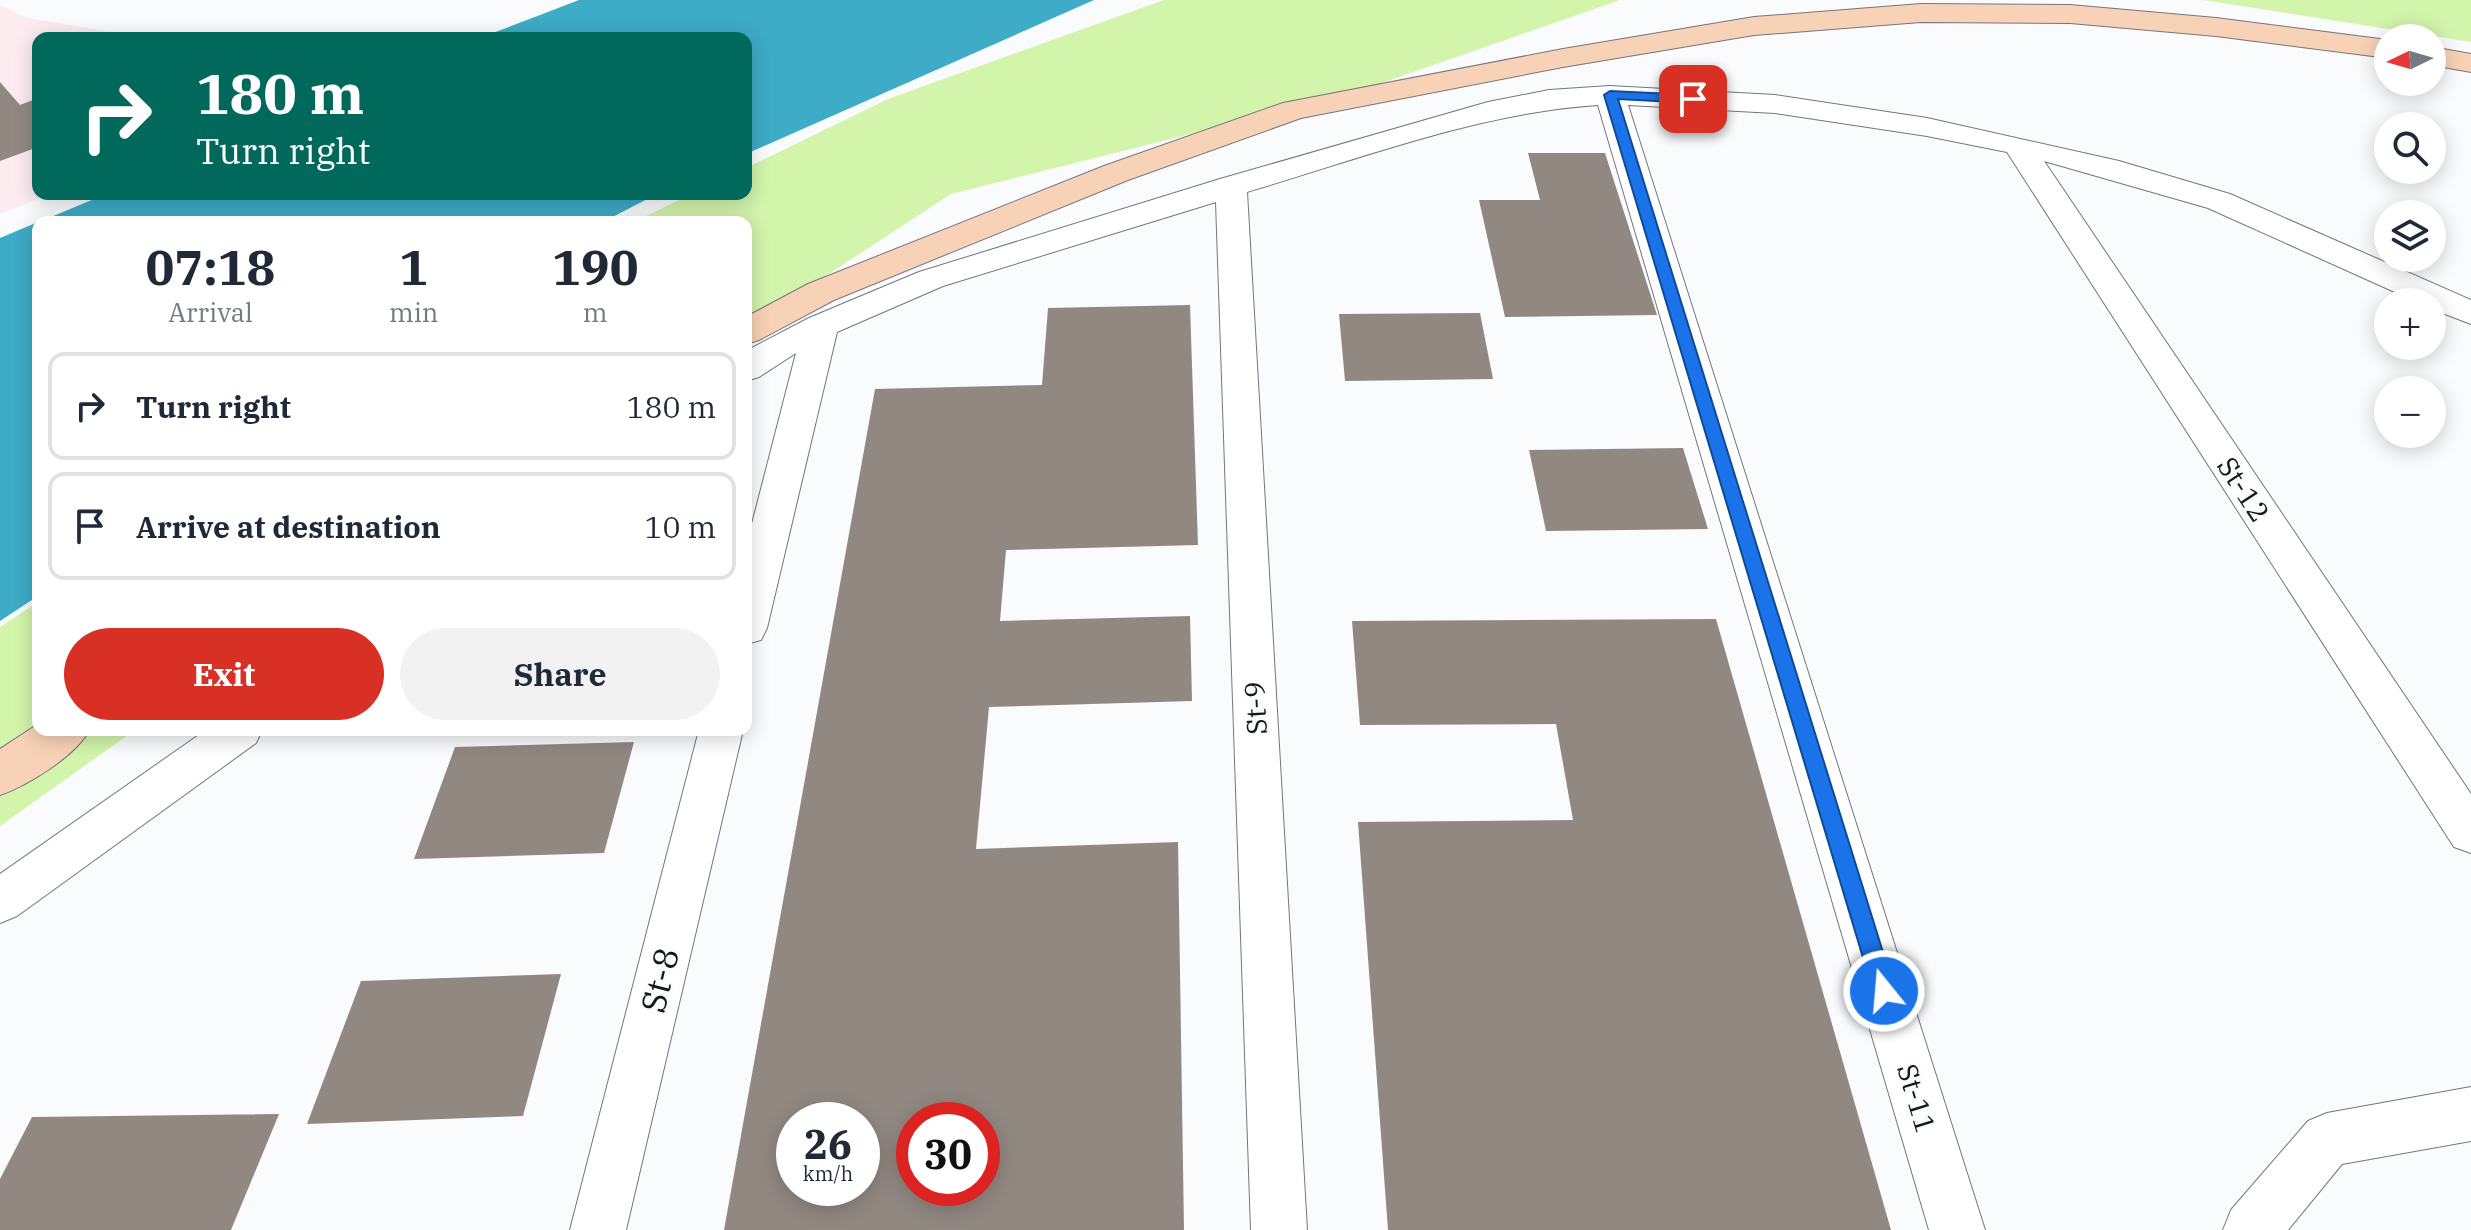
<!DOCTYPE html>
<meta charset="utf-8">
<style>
:root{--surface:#fff;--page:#f2f2f3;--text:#1f2937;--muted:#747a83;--line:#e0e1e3;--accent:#d93025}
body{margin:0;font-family:"IBM Plex Serif",serif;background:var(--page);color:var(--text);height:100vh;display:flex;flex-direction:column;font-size:30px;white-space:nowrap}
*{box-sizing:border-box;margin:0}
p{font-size:26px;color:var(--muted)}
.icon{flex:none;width:44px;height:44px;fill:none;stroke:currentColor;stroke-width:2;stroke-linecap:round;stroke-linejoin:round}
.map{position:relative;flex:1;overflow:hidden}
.drawer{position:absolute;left:32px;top:216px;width:720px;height:520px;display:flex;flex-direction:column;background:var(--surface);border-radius:16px;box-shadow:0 4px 20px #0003}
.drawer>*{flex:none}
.banner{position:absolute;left:32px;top:32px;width:720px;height:168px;border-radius:16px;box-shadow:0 4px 20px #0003;background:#00695c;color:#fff;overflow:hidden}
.needle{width:52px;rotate:265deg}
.tools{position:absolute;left:2374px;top:24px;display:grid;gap:16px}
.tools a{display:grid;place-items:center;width:72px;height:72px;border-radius:50%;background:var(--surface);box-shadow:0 4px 20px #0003;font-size:40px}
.speed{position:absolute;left:776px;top:1102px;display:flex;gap:16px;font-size:40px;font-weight:700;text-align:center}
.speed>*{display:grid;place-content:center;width:104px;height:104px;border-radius:50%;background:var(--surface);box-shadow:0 4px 20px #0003;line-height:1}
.speed small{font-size:20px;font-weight:400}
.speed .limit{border:12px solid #d22;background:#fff;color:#111}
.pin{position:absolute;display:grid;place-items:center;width:68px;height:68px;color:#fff;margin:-34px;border-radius:16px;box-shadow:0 4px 12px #0006}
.me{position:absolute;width:88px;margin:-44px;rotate:343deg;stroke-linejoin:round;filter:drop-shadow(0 0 6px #0008)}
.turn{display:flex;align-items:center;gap:28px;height:168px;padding:0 32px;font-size:36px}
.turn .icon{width:104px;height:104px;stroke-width:2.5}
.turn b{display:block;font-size:56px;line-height:68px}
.eta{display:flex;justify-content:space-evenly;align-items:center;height:136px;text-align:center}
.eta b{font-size:48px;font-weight:700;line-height:56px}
.button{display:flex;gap:16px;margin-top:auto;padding:16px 32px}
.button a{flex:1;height:92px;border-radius:48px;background:var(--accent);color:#fff;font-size:32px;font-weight:700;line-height:92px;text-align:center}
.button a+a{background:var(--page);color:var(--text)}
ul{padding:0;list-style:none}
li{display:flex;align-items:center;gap:24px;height:108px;margin:0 16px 12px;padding:0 16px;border:4px solid var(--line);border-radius:16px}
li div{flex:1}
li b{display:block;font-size:30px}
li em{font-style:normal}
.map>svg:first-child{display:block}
.education{fill:#fcecf0}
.green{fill:#d2f4ab}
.water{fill:#3eabc7}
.building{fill:#928882;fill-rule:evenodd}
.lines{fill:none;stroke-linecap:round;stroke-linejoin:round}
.minor-casing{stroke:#737680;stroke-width:2}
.secondary-casing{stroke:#737680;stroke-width:2}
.minor{fill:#fff;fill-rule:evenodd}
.secondary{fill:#f8d2b6;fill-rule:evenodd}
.route{fill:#1a73e8;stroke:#114b97;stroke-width:2}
.labels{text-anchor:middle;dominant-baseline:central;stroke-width:6;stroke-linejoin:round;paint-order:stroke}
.street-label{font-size:28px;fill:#16171b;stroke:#fafbfd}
.near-street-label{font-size:34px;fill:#16171b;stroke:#fafbfd}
</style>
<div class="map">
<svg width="2471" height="1230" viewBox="0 0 2471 1230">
<rect width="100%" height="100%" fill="#fafbfd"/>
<path class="education" d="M0,5L24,17L144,38H38V194H49L0,214Z"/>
<path class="green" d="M1164,0H1620L1350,94L951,194L746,328V222H634L691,194H746V168L888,99Z
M2203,0H2471V42Z
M38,602V730H135L0,826V627Z"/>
<path class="water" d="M579,0H1094L746,154V38H480Z
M106,194H657L603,222H39Z
M38,222V596L0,621V238Z"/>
<path class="building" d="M0,82L20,105L38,98V147L0,161Z
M1528,153H1605L1657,315L1505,317L1479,200H1540Z
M1190,305L1198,545L1006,550L1000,621L1190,616L1192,701L989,707L976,849L1178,842L1184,1230H724L875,389L1042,385L1048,308ZM794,1120H862V1188H794ZM914,1120H982V1188H914Z
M1480,313L1493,379L1345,381L1339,314Z
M1683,448L1708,529L1546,531L1529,450Z
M1716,619L1891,1230H1388L1358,822L1573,820L1556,724L1360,725L1352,621Z
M634,742L604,853L414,859L455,747Z
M561,974L523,1116L307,1124L361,981Z
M279,1114L231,1230H0V1179L32,1117Z"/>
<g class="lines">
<g class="minor-casing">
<path id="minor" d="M1610,86L1775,95L1927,118L2119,161L2230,194L2471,300V324L2432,309V302H2417L2208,208L2044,161L2471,794V853L2454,847L2007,152L1927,136L1775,113L1628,105L1985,1230H1929L1598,105C1478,113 1362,158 1247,192L1307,1230H1251L1216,202L943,286L837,332L767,628L761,640L746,644V547L796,353L759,377L746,381V351L809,318L919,272L1220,179L1488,102L1549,90Z
M206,730H262L256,743L17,916L0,923V874Z
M699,730H743L626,1230H570Z
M2471,1087V1141L2342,1164L2288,1230H2223L2231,1210L2308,1121L2327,1113Z"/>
</g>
<g class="secondary-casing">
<path id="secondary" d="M1921,4L2070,5L2216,18L2388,40V58L2216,36L2070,23L1921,22L1754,35L1563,67L1301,118L1128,180L834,300L759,340L746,344V317L808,284L1104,166L1283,103L1563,49L1754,17Z
M2432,47L2471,54V72L2432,65Z
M38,724V730H89C77,755 27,786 0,795V749Z"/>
</g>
<use href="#minor" class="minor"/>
<use href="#secondary" class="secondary"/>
</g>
<path class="route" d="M1610,91L1693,95L1699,99L1693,103L1618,99L1895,991L1892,998L1884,1001L1876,998L1873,991L1604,95Z"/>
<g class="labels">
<g class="street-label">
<text transform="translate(2244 489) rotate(57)">St-12</text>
<text transform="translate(1255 708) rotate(-93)">St-9</text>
<text transform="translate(1917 1098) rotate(73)">St-11</text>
</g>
<g class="near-street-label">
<text transform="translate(659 980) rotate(-76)">St-8</text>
</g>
</g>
</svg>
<div class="tools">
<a><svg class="needle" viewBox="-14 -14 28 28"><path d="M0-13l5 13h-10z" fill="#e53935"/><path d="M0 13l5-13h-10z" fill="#747a83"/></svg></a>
<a><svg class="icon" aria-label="search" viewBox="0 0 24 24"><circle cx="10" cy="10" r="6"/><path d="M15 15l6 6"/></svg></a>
<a><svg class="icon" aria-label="layers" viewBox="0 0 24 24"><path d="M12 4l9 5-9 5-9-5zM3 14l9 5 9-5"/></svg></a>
<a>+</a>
<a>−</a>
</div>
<div class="speed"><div>26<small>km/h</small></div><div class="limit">30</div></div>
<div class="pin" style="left:1693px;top:99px;background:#d93025"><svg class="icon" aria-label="arrive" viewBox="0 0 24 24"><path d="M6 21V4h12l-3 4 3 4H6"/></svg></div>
<svg class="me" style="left:1884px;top:991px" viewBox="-20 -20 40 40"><circle r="17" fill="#1a73e8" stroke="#fff" stroke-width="3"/><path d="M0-11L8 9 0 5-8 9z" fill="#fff"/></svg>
<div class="banner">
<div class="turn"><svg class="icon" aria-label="right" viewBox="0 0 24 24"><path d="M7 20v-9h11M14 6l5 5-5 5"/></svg><div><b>180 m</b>Turn right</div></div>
</div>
<section class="drawer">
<div class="eta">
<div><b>07:18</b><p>Arrival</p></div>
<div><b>1</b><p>min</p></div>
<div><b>190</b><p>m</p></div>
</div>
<ul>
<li><svg class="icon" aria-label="right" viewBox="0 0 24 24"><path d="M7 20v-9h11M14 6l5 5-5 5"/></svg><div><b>Turn right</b></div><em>180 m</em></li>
<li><svg class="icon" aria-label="arrive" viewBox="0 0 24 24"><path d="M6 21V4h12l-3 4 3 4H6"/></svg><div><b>Arrive at destination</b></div><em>10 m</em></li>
</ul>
<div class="button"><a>Exit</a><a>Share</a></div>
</section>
</div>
